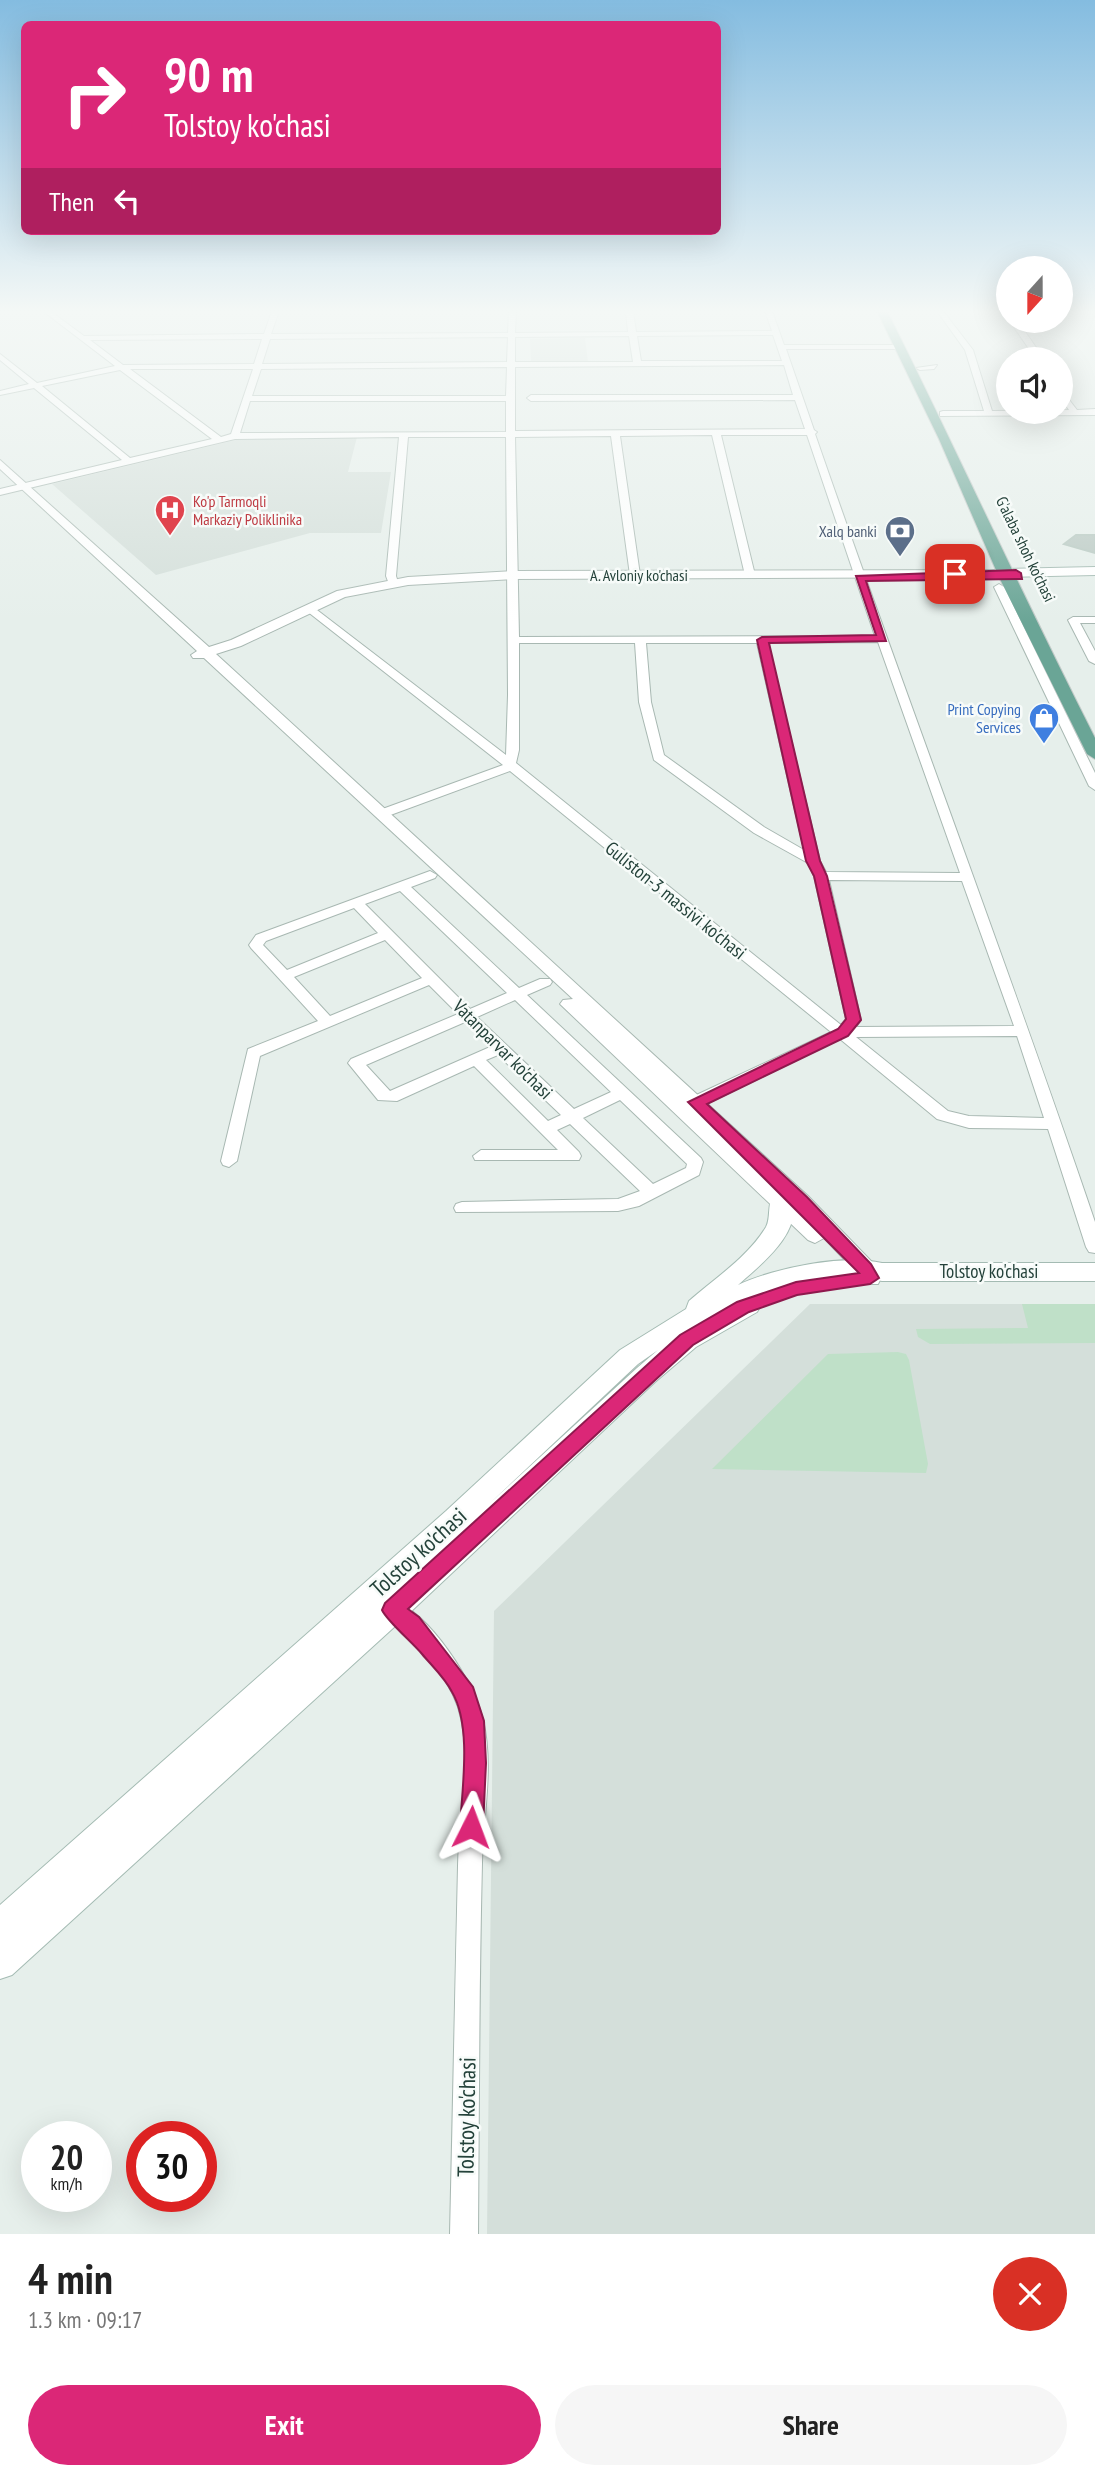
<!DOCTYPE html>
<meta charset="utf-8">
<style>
:root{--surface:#fff;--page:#f6f6f6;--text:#222;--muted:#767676;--accent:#db2777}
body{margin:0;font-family:"PT Sans Narrow",sans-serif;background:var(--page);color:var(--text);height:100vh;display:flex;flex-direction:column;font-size:26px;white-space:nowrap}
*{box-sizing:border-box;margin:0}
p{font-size:23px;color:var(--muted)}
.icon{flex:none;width:38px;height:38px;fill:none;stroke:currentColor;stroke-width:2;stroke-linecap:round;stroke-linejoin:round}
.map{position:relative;height:2234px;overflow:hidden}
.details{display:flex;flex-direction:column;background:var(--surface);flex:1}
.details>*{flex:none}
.banner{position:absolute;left:21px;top:21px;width:700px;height:214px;border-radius:10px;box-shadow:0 7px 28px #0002;background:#db2777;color:#fff;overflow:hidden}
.needle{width:46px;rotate:201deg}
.controls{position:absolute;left:996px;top:256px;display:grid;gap:14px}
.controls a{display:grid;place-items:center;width:77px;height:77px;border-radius:50%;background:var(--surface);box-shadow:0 7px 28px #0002;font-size:35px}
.speed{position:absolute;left:21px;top:2121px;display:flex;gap:14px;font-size:35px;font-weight:700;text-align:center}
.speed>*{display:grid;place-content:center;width:91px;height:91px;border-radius:50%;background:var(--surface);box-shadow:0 7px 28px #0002;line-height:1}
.speed small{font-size:18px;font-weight:400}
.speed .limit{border:10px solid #d22;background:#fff;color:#111}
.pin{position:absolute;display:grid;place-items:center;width:60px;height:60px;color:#fff;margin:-30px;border-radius:14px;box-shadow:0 4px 10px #0006}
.me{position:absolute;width:77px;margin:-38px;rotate:3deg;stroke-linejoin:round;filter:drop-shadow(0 0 5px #0008)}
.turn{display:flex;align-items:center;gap:24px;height:147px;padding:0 28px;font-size:32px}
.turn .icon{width:91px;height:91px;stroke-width:2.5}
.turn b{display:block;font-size:49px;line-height:60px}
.then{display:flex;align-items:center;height:66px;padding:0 28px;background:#0003;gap:14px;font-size:26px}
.round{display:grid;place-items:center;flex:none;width:74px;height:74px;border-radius:37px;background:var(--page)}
.summary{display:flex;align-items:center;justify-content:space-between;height:119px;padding:0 28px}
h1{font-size:42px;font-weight:700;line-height:52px}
.cta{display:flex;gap:14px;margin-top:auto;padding:14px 28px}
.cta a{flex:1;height:80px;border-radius:42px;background:var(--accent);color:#fff;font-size:28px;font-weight:700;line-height:80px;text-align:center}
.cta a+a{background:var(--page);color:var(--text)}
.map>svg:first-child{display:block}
.built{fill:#d4dfda}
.green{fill:#bfe0c8}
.building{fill:#bbcac4;stroke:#b8c9c2;stroke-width:2}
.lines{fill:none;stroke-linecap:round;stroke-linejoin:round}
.minor-casing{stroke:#a8b8b2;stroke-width:2}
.tertiary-casing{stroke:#a8b8b2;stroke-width:2}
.secondary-casing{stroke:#a4bbb3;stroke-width:2}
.primary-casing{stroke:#c2cac8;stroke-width:2}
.minor{fill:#fff;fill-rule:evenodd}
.tertiary{fill:#fff;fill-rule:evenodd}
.secondary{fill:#fff;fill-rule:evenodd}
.primary{fill:#6aa596;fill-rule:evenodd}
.route{fill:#db2777;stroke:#8e194d;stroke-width:2}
.labels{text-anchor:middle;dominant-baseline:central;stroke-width:5;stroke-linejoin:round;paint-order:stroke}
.far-health-label{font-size:16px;fill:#be3a42;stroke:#f7fbf9;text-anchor:start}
.far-service-label{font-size:16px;fill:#4e5e75;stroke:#f7fbf9;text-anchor:end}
.far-street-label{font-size:16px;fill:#24423a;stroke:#f7fbf9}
.far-shop-label{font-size:16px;fill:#366cbe;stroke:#f7fbf9;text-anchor:end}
.street-label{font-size:19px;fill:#24423a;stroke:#f7fbf9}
.near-street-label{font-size:23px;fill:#24423a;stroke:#f7fbf9}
</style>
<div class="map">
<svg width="1095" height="2234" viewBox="0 0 1095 2234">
<rect width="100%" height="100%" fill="#e6efeb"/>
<path class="built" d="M585,338L588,362H531L530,339Z
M357,437L348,472H391L381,533H310L156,575L52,484L236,440Z
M810,1304H1095V2234H487L494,1611Z"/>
<path class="green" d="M1022,1304H1095V1343L930,1344L918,1337L916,1329L1028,1328Z
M898,1352L906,1354L909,1360L928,1464L926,1473L712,1469L828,1354Z"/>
<path class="building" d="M1076,535H1095V553L1064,544Z"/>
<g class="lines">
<g class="minor-casing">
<path id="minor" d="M43,311H50L84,336L264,334L272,311H279L271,334L508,333L509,311H516L515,333L628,332L626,311H633L636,332L772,331L765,311H772L784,345H903L900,349H786L814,430L817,432L815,434C906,697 1005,957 1095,1222V1253L1089,1252L1086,1247L1048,1129L969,1128L937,1119L840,1039L702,1106H690L688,1102L690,1098L831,1032L510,771L385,817H377V811L503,765L308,612L317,610L506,755L508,695L506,437H408L396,576L398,582L393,585L389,584L386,576L399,437L235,439L0,495V489L122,460L34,388L0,395V391L29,384L0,360V354L37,383L115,366ZM773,335L782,361H641L637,336ZM629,336L633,362H515V337ZM508,337L507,362L262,364L270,339ZM262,339L254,364L123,365L90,340ZM784,365L793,395H531L527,398L531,401L795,400L805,429L515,431V367ZM507,367L506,396H252L261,369ZM130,369H253L231,434L221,437ZM120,370L212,439L130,458L42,386ZM250,401H506V432L240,433ZM712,435L745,575L750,578L755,575L721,435H807L875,636L519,637L515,437L611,436L630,575L635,578L640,575L620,436ZM878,642L960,873L826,872L820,861L768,643ZM519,643H635L639,702L654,760L754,833L808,863L814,876L846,1019L841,1025L516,763L519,750ZM646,643H757L804,850L764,827L664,755L651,702ZM829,880L962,881L1014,1026L856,1027L861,1020ZM1017,1036L1044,1118L969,1116L948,1111L856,1037Z
M937,311H943L973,350L992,411L1069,410L1060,397V388L1077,410L1095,409V415L940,416V412L943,411H984L965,350Z
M1009,320H1017L1044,359H1036Z
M937,365L934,369L920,370L916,368Z
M999,584L1004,587L1095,773V790L1089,786L994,587Z
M1073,617H1095V623H1080L1095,651V664L1089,661L1068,620Z
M430,871L437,875L435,878L411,887L519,988L540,979H550L552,982L550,985L527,995L701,1158L703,1162L699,1175L639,1206L618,1211L456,1212L454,1208L456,1204L462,1202L618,1199L640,1191L570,1124L557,1130L579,1152L581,1156L579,1160H475L473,1156L481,1150H558L474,1066L397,1101L378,1100L348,1063L351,1059L458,1014L429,985L260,1056L237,1161L229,1167L223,1165L221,1161L248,1049L318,1021L251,948L249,945L256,935ZM400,891L507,993L470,1009L365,904ZM354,908L378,933L287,970L263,945L266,941ZM385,940L422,978L330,1016L294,977ZM515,1000L611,1092L574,1109L477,1017ZM465,1022L490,1047L390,1091L366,1065ZM498,1055L561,1115L548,1121L486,1060ZM620,1100L687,1164L686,1168L653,1184L583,1118Z
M393,1600C431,1615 474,1682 483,1720C494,1767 483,1815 482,1863C479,1986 479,2110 478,2234H450C453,2111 455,1989 458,1866C459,1813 474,1759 458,1707C446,1671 414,1641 386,1617L383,1610L386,1603Z"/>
</g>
<g class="tertiary-casing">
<path id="tertiary" d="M0,460L209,647L231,640L337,591L408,577L513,571L1009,570V576L1005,577L513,579L408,585L345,597L241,646L216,654L808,1196L872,1262L881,1278L878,1284H862L857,1273L824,1238L815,1243L808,1240L560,1004L563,1000L573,999L204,658H193L191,655L197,651L0,469Z"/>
</g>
<g class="secondary-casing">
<path id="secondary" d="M1095,567V575L1005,577L998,573L1005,569Z
M781,1193L789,1195C808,1229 759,1266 738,1285C775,1268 842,1254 882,1263H1095V1281H882C844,1272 790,1282 755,1298L761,1305L757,1312L696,1347L655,1382L403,1619L12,1975L0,1979V1905L446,1511L620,1350L686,1309L689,1301C714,1279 748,1257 766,1227C771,1218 767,1205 773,1195ZM658,1350L637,1368L490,1503L638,1364Z"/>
</g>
<g class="primary-casing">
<path id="primary" d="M877,311H887C958,453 1023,597 1095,738V759L1087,754L999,577L939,439Z"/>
</g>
<use href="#minor" class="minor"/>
<use href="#tertiary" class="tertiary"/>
<use href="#secondary" class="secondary"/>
<use href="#primary" class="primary"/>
</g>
<linearGradient id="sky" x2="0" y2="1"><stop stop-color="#84bce0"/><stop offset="0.5" stop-color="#f4f8f6"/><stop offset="1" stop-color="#f4f8f6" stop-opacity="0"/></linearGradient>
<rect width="1095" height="623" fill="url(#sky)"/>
<path class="route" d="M1016,570L1021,573L1022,579L866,581L886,641L769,643L820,861L827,876L861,1020L848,1036L707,1104L807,1197L871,1264L879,1278L870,1284L797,1295L749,1312L693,1345L408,1609L419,1617L473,1687L484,1721L486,1763L483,1827L480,1835L471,1838L463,1835L460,1827C462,1789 472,1726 452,1692C445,1678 432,1666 422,1654C412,1642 387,1621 382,1610L385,1603L680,1335L737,1302L796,1282L859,1273L688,1102L838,1029L846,1019L814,876L806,861L757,640L762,637L876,635L856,576Z"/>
<defs>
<g id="hospital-pin" transform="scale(1.575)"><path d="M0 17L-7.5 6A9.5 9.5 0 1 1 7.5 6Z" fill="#e0444e" stroke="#f7fbf9"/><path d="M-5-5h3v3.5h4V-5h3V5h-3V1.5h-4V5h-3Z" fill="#fff"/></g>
<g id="bank-pin" transform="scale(1.575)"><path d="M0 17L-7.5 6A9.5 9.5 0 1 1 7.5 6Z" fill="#5c6f8a" stroke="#f7fbf9"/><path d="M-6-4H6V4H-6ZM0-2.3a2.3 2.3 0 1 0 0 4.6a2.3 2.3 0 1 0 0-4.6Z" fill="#fff"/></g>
<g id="shop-pin" transform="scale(1.575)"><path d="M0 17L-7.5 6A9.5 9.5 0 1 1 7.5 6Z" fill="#3f7fe0" stroke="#f7fbf9"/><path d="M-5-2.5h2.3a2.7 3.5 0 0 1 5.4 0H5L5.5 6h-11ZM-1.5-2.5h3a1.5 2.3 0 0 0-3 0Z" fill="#fff"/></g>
</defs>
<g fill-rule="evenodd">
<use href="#hospital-pin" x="170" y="510"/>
<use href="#bank-pin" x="900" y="531"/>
<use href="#shop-pin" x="1044" y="718"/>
</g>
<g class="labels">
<g class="far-health-label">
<text x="193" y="501">Ko'p Tarmoqli<tspan x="193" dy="18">Markaziy Poliklinika</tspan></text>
</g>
<g class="far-service-label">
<text x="877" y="531">Xalq banki</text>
</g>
<g class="far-street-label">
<text transform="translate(1026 549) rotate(64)">G'alaba shoh ko'chasi</text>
<text x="639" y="575">A. Avloniy ko'chasi</text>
</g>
<g class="far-shop-label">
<text x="1021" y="709">Print Copying<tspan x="1021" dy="18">Services</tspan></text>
</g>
<g class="street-label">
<text transform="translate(676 900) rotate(39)">Guliston-3 massivi ko'chasi</text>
<text transform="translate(503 1049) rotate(45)">Vatanparvar ko'chasi</text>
<text x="989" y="1271">Tolstoy ko'chasi</text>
</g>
<g class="near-street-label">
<text transform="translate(418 1552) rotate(-42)">Tolstoy ko'chasi</text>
<text transform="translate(466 2117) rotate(-89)">Tolstoy ko'chasi</text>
</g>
</g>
</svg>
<div class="controls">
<a><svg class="needle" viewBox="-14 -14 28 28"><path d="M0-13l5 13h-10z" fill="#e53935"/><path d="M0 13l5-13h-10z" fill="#767676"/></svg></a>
<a><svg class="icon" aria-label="sound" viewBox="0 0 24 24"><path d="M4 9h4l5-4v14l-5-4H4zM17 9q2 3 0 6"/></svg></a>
</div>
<div class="speed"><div>20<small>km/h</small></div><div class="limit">30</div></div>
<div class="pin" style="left:955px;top:574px;background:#d93025"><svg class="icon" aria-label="arrive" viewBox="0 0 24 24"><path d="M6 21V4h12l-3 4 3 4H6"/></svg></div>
<svg class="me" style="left:471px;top:1827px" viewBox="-20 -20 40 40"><path d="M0-17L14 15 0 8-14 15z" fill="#db2777" stroke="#fff" stroke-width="4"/></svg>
<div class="banner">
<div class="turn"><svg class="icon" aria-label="right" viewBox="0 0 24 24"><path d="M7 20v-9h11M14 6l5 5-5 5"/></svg><div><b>90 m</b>Tolstoy ko'chasi</div></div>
<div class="then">Then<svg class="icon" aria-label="left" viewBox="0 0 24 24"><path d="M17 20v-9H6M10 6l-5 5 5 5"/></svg></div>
</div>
</div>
<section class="details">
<div class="summary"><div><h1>4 min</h1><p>1.3 km · 09:17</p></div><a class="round" style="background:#d93025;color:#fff"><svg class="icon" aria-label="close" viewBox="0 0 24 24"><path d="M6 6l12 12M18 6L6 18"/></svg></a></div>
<div class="cta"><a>Exit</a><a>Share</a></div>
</section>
